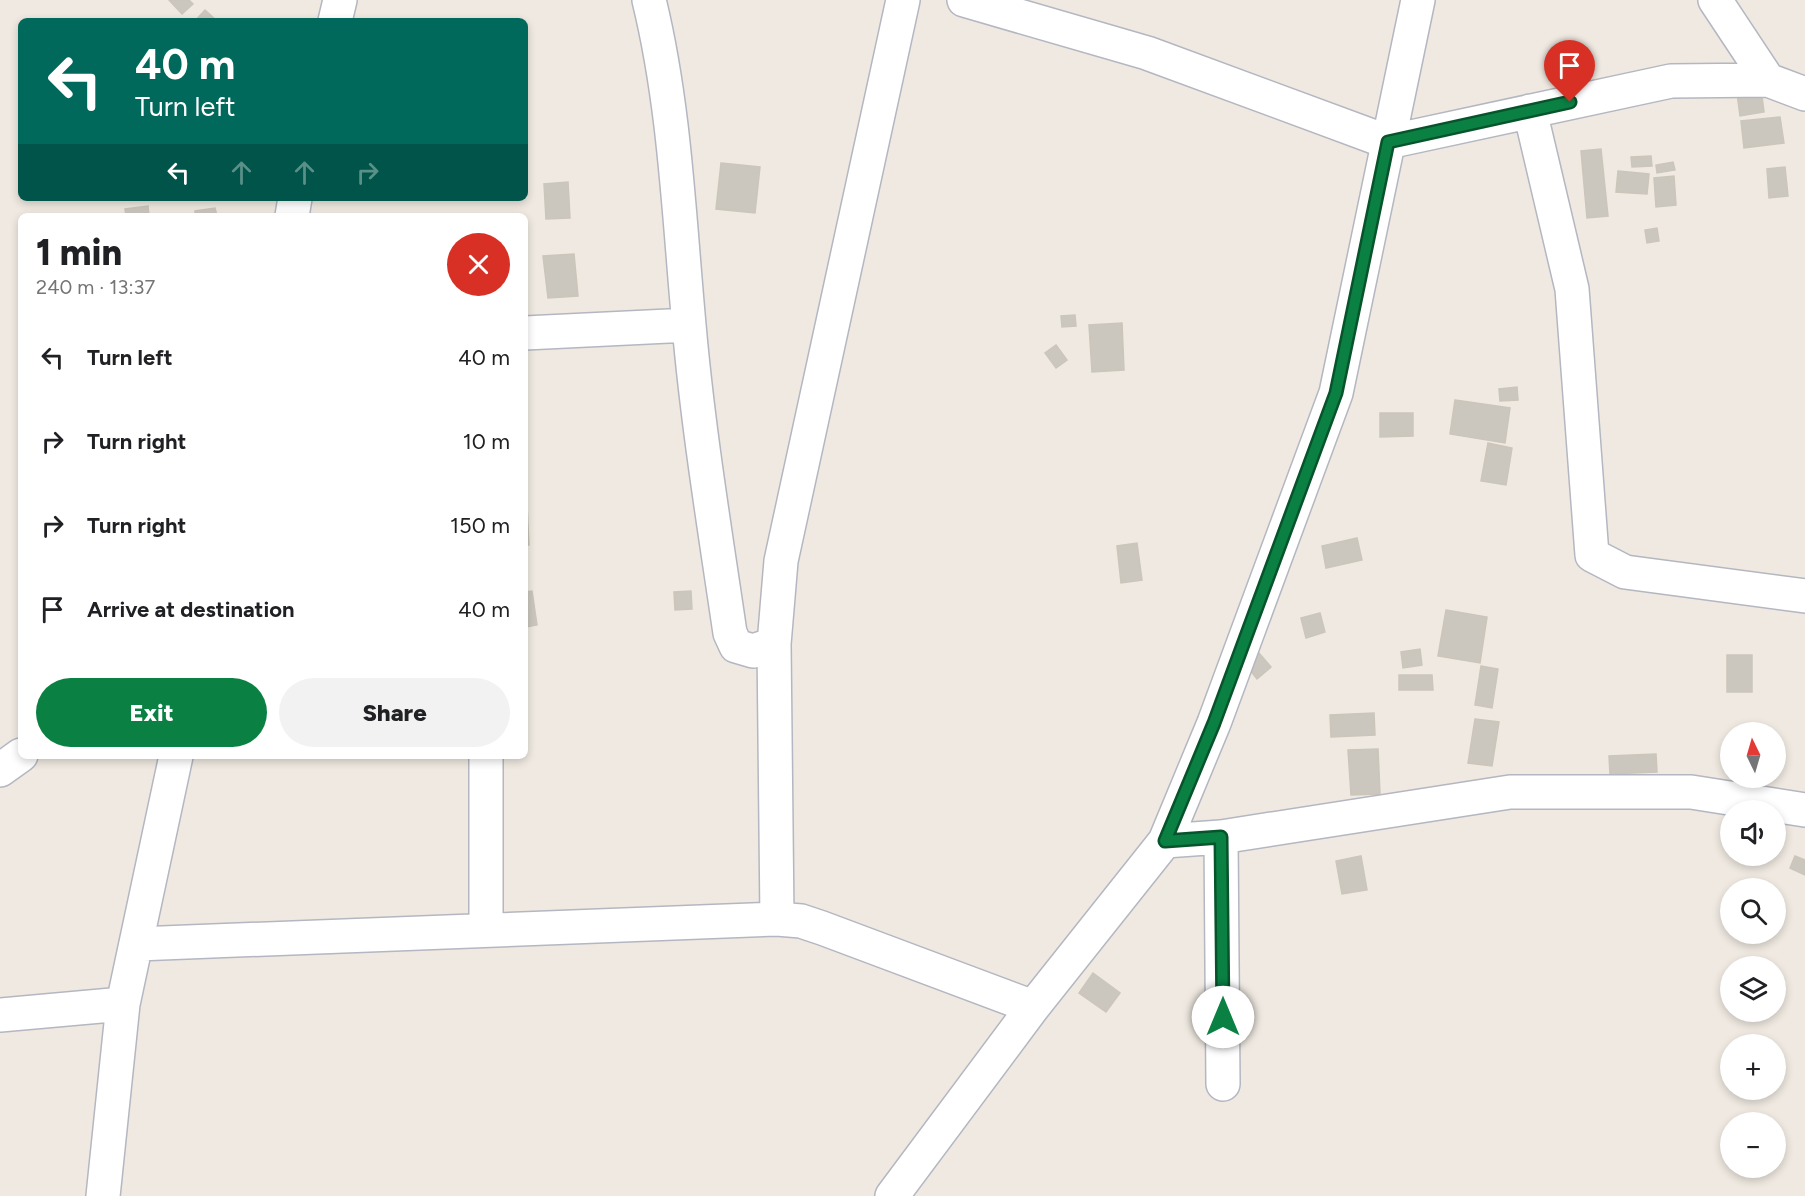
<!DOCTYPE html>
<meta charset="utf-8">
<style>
:root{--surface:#fff;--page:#f2f2f2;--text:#202124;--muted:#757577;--accent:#0b8043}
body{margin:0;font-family:Figtree,sans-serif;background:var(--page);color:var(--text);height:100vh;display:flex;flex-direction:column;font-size:22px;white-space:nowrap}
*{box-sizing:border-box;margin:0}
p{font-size:20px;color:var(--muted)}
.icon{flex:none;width:33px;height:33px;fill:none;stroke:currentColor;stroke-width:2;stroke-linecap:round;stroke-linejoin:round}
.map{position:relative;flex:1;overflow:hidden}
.drawer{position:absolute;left:18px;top:213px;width:510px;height:546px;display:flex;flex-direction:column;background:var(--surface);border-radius:9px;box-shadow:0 3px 9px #0003}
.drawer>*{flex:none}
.banner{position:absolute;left:18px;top:18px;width:510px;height:183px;border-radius:9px;box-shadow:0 3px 9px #0003;background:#00695c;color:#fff;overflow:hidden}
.needle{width:39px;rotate:355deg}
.fabs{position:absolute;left:1720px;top:722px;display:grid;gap:12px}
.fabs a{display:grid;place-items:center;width:66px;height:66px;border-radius:50%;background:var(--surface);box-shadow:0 3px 9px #0003;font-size:30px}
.pin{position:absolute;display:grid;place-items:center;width:51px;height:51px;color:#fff;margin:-62px -26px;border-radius:50% 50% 50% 0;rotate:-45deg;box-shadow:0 0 6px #0007}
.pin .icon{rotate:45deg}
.me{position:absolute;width:66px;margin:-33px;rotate:0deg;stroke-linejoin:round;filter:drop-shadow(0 0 4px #0008)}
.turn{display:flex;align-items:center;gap:21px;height:126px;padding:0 18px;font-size:27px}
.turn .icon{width:78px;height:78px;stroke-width:2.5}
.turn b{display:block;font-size:42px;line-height:51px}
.lanes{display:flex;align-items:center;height:57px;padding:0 18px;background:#0003;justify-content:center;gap:30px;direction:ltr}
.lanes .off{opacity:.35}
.round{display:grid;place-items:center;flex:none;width:63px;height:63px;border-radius:32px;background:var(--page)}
.overview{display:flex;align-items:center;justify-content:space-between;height:102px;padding:0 18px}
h1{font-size:36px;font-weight:800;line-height:45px}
.cta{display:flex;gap:12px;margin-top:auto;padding:12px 18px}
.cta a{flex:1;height:69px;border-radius:36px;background:var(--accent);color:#fff;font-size:24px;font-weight:800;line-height:69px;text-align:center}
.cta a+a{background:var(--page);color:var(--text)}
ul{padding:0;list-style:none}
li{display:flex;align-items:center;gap:18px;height:84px;padding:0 18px}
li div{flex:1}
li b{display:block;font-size:22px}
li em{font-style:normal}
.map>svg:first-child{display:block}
.building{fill:#cbc7bf;stroke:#cbc5ba;stroke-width:1.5}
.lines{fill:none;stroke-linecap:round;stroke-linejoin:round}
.minor-casing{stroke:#b4b7c1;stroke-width:36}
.minor{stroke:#fff;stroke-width:33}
.route-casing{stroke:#07532c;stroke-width:15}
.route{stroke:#0b8043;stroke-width:10}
</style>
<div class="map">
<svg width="1805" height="1196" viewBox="0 0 1805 1196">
<rect width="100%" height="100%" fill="#efe9e1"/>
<path class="building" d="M169,0H189L193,4L182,14Z
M205,10L217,21H195Z
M1761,89L1764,112L1740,116L1737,93Z
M1780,117L1784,143L1744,148L1741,121Z
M1601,149L1608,216L1587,218L1581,151Z
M1651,156L1652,166L1632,167L1631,157Z
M1673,162L1675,170L1657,173L1656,165Z
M721,163L760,167L755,213L716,209Z
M1785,167L1788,196L1769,198L1767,169Z
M1618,171L1649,174L1647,194L1616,192Z
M1674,176L1676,205L1656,207L1654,178Z
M568,182L570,218L546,219L544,184Z
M148,206L149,216H126L125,209Z
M215,208L217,216H195V211Z
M1657,228L1659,241L1647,243L1645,230Z
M574,254L578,296L548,298L543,256Z
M1075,315L1076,326L1062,327L1061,316Z
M1122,323L1124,370L1092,372L1089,325Z
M1056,345L1067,360L1056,368L1045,353Z
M1517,387L1518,400L1500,401L1499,389Z
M1455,400L1510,408L1505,443L1450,434Z
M1380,413H1413V436L1380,437Z
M1488,443L1512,448L1506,485L1481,481Z
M525,505H527L529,545H525Z
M1357,538L1362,560L1326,568L1322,546Z
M1137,543L1142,580L1121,583L1117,546Z
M532,591L537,625L525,627V592Z
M691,591L692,609L675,610L674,592Z
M1446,610L1487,617L1480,663L1438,656Z
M1320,613L1325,632L1306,638L1301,618Z
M1420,649L1422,665L1403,668L1401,652Z
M1259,653L1271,667L1257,679L1246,665Z
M1727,655H1752V692H1727Z
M1481,666L1498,669L1492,708L1475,705Z
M1399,675H1432L1433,690H1399Z
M1374,713L1375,735L1331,737L1330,715Z
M1475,719L1499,722L1492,766L1468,763Z
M1731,743V765H1724L1723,744Z
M1378,749L1380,794L1351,795L1348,750Z
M1656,754L1657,772L1610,774L1609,756Z
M1361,856L1367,890L1342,894L1336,861Z
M1795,856L1805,860V875L1790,868Z
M1093,973L1120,993L1106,1012L1079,993Z"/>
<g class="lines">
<g class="minor-casing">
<path id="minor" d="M649,0C675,106 679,217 689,325C698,428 715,531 730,633L736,646L753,651L774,644
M964,0L1147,53L1388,142L1671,81L1768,80L1805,94
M1715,0L1768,80
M335,21L340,0
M1530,111L1572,289L1592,555L1625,572L1805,596
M292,216L295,198
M525,333L689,325
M0,770L21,755
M1221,837L1223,1084
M1165,841L1221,837L1510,792H1691L1805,810
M777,919L774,644L781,561L903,0
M486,929V756
M137,944L777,919L801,921L822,928L1033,1007
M0,1015L123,1004
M103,1196L123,1004L176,756
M892,1196L1033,1007L1165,841L1214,723L1336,393L1418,0"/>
</g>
<use href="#minor" class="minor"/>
</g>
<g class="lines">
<g class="route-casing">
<path id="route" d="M1223,1017L1221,837L1165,841L1214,723L1336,393L1388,142L1570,102"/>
</g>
<use href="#route" class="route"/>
</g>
</svg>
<div class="fabs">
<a><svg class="needle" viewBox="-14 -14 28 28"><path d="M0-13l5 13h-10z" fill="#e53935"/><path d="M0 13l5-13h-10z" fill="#757577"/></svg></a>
<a><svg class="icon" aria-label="sound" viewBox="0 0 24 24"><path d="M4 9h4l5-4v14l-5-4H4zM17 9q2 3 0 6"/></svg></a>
<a><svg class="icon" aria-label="search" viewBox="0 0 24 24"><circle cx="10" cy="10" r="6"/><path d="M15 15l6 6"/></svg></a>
<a><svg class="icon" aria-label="layers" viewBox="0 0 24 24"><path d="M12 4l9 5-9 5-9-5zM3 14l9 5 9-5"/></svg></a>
<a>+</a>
<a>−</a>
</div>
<div class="pin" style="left:1570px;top:102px;background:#d93025"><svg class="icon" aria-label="arrive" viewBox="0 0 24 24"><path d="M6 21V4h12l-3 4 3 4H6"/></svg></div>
<svg class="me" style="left:1223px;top:1017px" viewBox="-20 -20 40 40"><circle r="19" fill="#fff"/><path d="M0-13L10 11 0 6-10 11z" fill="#0b8043"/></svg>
<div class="banner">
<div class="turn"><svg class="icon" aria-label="left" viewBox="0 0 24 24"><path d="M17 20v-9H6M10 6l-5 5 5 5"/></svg><div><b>40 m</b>Turn left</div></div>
<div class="lanes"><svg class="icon" aria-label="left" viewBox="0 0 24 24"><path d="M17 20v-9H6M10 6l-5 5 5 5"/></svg><svg class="icon off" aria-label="ahead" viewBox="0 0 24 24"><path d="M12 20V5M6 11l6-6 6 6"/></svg><svg class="icon off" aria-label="ahead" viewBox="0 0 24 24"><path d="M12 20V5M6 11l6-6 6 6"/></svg><svg class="icon off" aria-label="right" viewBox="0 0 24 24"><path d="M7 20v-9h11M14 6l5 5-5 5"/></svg></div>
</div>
<section class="drawer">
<div class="overview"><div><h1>1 min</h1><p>240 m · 13:37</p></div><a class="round" style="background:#d93025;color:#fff"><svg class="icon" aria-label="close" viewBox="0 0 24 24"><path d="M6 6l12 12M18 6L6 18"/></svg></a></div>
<ul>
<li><svg class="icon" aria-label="left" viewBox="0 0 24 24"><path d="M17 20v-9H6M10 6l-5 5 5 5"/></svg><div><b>Turn left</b></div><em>40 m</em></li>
<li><svg class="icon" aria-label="right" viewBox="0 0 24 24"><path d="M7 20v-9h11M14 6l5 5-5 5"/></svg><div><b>Turn right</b></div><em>10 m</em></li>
<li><svg class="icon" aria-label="right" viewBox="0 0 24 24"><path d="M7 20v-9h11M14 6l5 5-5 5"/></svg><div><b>Turn right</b></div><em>150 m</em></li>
<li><svg class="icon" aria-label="arrive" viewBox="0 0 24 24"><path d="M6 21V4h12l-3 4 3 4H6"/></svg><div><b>Arrive at destination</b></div><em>40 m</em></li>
</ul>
<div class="cta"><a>Exit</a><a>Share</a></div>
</section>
</div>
